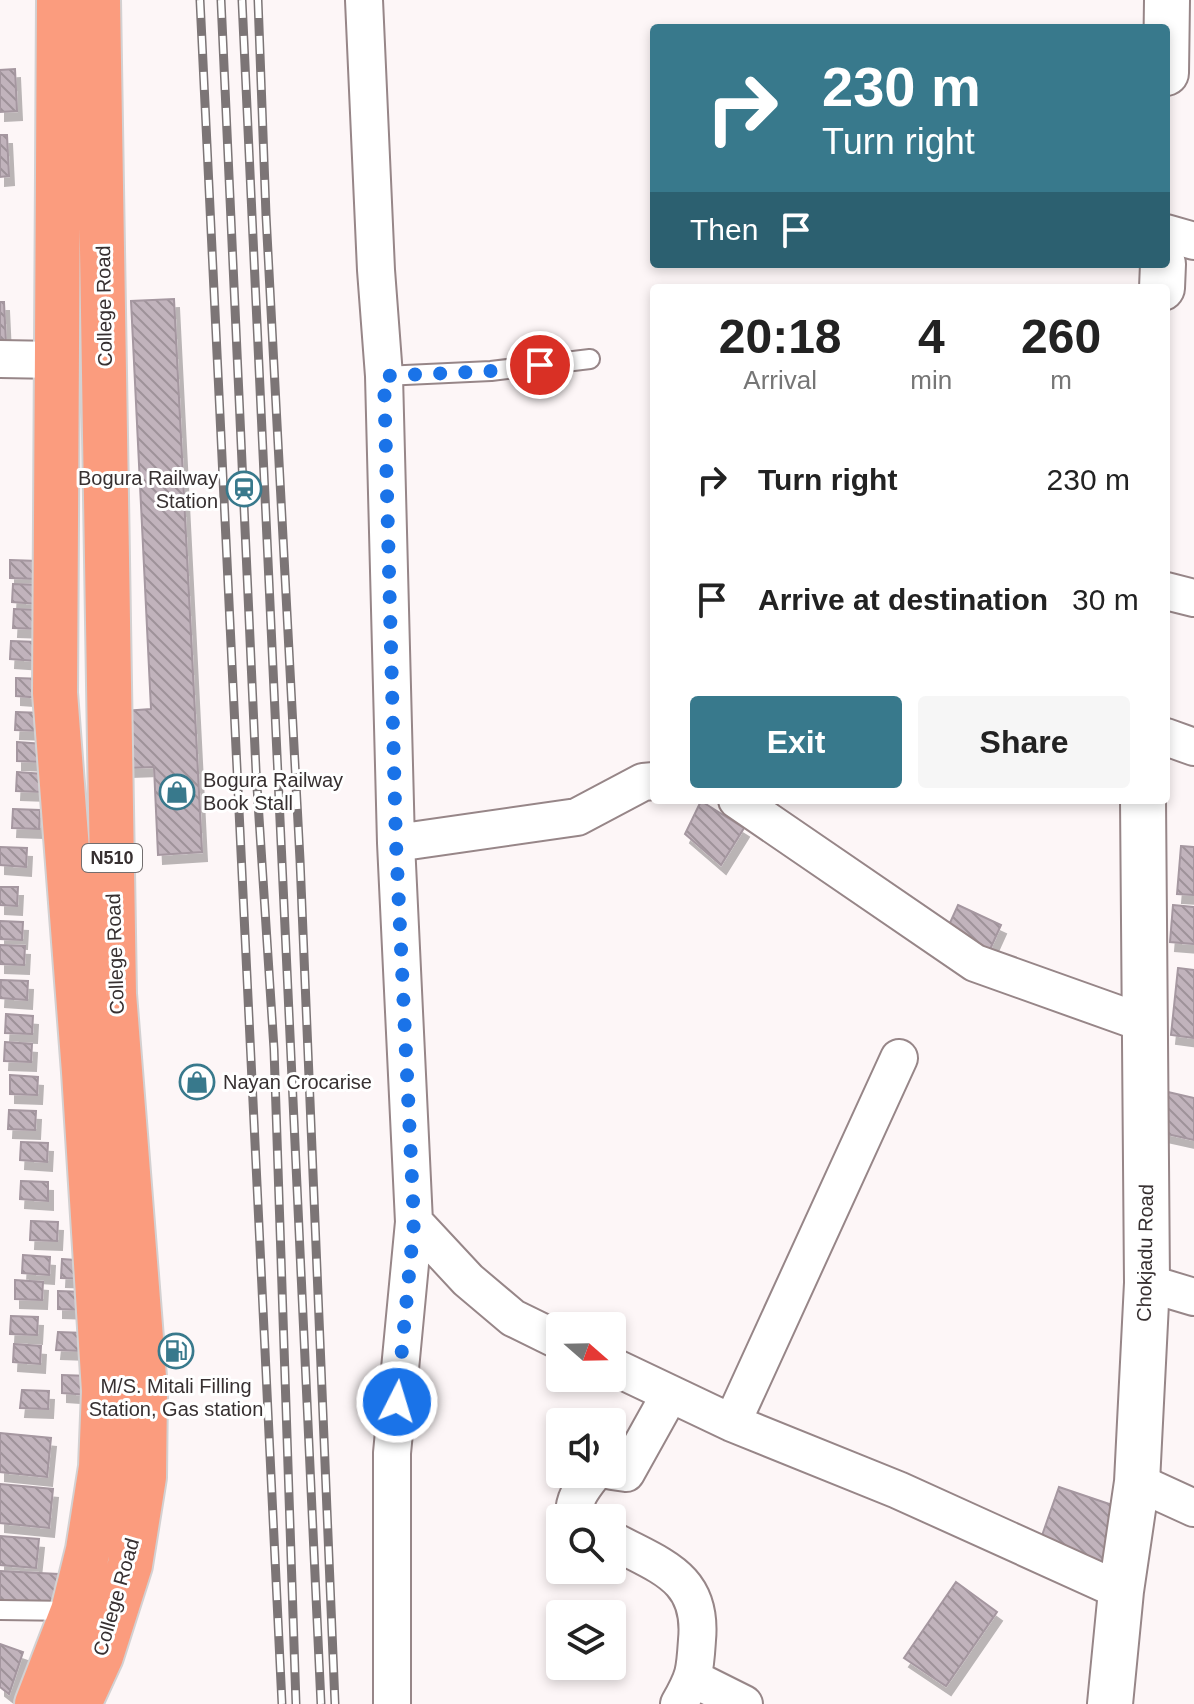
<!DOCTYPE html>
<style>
:root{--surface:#fff;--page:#f6f6f6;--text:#222;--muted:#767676;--accent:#38798c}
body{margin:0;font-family:Helvetica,sans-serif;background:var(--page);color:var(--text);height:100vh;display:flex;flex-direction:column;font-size:30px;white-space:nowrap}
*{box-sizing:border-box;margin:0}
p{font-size:26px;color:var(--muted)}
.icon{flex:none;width:44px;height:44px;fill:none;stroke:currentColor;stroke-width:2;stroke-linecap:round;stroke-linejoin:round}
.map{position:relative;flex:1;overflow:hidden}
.details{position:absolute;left:650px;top:284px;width:520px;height:520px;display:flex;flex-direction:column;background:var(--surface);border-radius:8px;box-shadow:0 4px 12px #0003}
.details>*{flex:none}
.top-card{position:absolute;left:650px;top:24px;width:520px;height:244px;border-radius:8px;box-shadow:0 4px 12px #0003;background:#38798c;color:#fff;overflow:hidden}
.needle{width:52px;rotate:110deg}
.fabs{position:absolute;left:546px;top:1312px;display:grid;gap:16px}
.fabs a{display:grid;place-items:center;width:80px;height:80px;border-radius:8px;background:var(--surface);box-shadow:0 4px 12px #0003;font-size:40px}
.pin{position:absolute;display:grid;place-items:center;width:68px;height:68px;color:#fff;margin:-34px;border:4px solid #fff;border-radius:50%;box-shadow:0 2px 8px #0007}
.me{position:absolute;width:88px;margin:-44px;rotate:5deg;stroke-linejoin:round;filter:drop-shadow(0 0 6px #0008)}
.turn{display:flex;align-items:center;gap:28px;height:168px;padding:0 40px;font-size:36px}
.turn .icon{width:104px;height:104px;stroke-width:2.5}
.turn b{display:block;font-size:56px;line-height:68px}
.then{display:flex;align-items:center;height:76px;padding:0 40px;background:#0003;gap:16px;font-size:30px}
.eta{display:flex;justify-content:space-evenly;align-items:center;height:136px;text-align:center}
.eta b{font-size:48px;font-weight:800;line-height:56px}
.cta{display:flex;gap:16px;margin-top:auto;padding:16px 40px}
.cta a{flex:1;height:92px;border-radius:8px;background:var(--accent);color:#fff;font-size:32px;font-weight:800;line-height:92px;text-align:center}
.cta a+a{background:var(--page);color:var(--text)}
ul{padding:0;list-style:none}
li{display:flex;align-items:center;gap:24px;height:120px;padding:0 40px}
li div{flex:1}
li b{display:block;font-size:30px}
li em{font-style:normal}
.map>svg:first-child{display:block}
.building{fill:url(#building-back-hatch);stroke:#a597a0;stroke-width:2;filter:url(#shadow)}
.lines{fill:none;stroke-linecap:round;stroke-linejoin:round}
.service-casing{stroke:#978688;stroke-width:22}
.minor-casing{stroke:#978688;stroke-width:40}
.tertiary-casing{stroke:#978688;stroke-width:48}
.trunk-casing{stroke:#d3d1d2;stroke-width:48}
.service{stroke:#fff;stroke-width:18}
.minor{stroke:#fff;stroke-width:36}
.tertiary{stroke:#fff;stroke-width:44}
.trunk{stroke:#fb9c7e;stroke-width:44}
.rail-casing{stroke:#7c7576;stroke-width:9}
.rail{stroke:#fff;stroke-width:6;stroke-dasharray:18;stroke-linecap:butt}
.route{stroke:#1a73e8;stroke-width:14;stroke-dasharray:0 25.2}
.labels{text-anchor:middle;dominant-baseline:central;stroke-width:6;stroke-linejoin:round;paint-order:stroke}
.shield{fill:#fff;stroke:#736e6f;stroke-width:2}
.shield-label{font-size:18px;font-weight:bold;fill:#373031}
.street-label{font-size:20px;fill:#373031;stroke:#fff}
.poi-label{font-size:20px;fill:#373031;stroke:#fff;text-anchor:start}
</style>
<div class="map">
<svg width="1194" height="1704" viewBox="0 0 1194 1704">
<defs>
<pattern id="building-back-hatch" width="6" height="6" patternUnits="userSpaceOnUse" patternTransform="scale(2)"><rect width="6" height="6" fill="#c1b3bc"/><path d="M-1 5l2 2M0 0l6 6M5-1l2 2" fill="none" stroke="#9e9299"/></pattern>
<filter id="shadow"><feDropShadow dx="5" dy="9" stdDeviation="0" flood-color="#0004"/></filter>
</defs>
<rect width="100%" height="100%" fill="#fdf6f7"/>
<path class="building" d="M15,69L17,111L0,112V70Z
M0,135H7L9,176L0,177Z
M174,299L202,852L158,855L154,767L127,768L124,711L151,709L131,301Z
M0,302H4L6,344H0Z
M10,560L38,561L37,579L10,578Z
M13,584L40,585L39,604L12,602Z
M14,609L42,610L40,629L13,628Z
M11,641L38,642L37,661L10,659Z
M16,678L43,679V698L16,696Z
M16,712L43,713V731L15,730Z
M17,742L44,744V762L17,761Z
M17,772L44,774L43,792L16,791Z
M701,801L744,828L721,865L685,834Z
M13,809L40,810L39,829L12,828Z
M1181,846L1194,847V895L1177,894Z
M0,847L27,848L26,867L0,865Z
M0,887H18L17,906L0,905Z
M958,905L1001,925L987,956L944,936Z
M1173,905L1194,907V944L1170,942Z
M0,921L23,922L22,940L0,939Z
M0,945L25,946L24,965L0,964Z
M1178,968L1194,970V1038L1171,1035Z
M1,980L28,981L27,1000L0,998Z
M6,1014L33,1016L32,1034L5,1033Z
M5,1042L32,1044L31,1062L4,1061Z
M10,1075L38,1077L37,1095L10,1094Z
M1168,1092L1194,1098V1140L1158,1132Z
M9,1110L36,1111L35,1130L8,1129Z
M21,1142L48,1143L47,1162L20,1160Z
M21,1181L48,1182V1201L20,1199Z
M31,1221L58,1222L57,1241L30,1240Z
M23,1255L50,1257L49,1275L22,1273Z
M62,1259L89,1261L88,1279L61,1278Z
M15,1280L43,1282L42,1300L15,1299Z
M58,1291L85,1292V1310L58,1309Z
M11,1316L38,1317L37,1335L10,1334Z
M58,1332L85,1333L84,1351L56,1350Z
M14,1344L41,1346L40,1364L13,1362Z
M62,1375L89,1376V1395L62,1393Z
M22,1390L49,1391L48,1409L20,1408Z
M0,1433L51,1438L47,1477L0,1472Z
M0,1484L53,1489L49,1528L0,1523Z
M1059,1487L1121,1508L1102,1565L1039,1544Z
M0,1536L39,1539L36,1568L0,1565Z
M0,1571L58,1574L56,1608L0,1604Z
M956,1582L997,1612L946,1686L904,1658Z
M0,1644L23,1652L9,1694L0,1687Z"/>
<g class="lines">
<g class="service-casing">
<path id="service" d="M384,376L491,371L590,359
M0,1610L73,1611"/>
</g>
<g class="minor-casing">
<path id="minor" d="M364,0L376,270L384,376L396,843L414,1222L392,1453V1704
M1166,233L1194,241
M0,359L57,360
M1166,591L1194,598
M1166,737L1194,747
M737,800L975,963L1146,1024
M396,843L577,817L643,782L654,781
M414,1222L468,1280L513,1318L560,1341
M1147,1283L1194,1297
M612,1366L732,1423L898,1490L1121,1591
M732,1423L899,1058
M612,1471L626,1473L670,1394
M1137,1482L1194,1508
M574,1518C573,1499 582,1488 593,1474
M612,1540C659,1566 703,1576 697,1640C695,1671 695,1676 679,1704
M694,1679L744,1704"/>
</g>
<g class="tertiary-casing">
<path id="tertiary" d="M1166,73L1167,0
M1162,288L1163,264
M1110,1704L1121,1591L1137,1482L1147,1283L1143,800"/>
</g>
<g class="trunk-casing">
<path id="trunk" d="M37,1704L73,1611L88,1550L101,1467L104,1391L84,1072L55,693L59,0
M79,1704L101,1656L130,1565L144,1477L145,1390L114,994L98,0"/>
</g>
<use href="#service" class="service"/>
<use href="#minor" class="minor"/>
<use href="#tertiary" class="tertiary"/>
<use href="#trunk" class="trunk"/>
<g class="rail-casing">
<path id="rail" d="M200,0L282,1704
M221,0L256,771L274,1049L296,1704
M242,0L321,1704
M258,0L266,215L300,860L335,1704"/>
</g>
<use href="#rail" class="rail"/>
</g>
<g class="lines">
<path class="route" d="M397,1402L414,1222L396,843L384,376L491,371L540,365"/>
</g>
<defs>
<g id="station-ring" transform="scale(1.8)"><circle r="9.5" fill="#fff" stroke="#38798c" stroke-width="1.5"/><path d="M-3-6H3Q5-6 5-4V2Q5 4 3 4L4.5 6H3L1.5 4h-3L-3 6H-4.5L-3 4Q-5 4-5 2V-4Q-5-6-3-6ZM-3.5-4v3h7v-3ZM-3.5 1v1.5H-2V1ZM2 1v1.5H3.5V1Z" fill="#38798c"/></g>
<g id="shop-ring" transform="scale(1.8)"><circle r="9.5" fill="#fff" stroke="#38798c" stroke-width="1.5"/><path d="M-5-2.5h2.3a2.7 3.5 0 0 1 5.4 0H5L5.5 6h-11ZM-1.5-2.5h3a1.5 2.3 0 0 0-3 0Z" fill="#38798c"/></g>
<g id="fuel-ring" transform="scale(1.8)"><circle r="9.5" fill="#fff" stroke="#38798c" stroke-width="1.5"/><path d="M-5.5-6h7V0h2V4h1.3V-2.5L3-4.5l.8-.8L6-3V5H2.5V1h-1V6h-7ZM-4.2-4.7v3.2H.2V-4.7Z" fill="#38798c"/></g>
</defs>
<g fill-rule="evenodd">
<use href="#station-ring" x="244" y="489"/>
<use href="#shop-ring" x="177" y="792"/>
<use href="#shop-ring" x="197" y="1082"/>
<use href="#fuel-ring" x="176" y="1351"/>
</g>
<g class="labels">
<rect class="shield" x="82" y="844" width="60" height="28" rx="6"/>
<g class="shield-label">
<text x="112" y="858">N510</text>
</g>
<g class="street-label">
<text transform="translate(104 306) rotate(-91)">College Road</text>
<text transform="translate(115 954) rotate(-92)">College Road</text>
<text transform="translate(1145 1253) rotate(-89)">Chokjadu Road</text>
<text transform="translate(116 1597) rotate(-74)">College Road</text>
</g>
<g class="poi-label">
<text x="218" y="478" text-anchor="end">Bogura Railway<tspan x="218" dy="23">Station</tspan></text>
<text x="203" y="780">Bogura Railway<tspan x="203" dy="23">Book Stall</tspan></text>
<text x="223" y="1082">Nayan Crocarise</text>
<text x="176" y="1386" text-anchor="middle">M/S. Mitali Filling<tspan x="176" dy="23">Station, Gas station</tspan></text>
</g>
</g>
</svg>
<div class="fabs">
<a><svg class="needle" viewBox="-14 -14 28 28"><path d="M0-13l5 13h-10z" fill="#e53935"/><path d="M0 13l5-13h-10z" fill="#767676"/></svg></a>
<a><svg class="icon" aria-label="sound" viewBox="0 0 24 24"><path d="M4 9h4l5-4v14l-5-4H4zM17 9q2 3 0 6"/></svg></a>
<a><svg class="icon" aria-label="search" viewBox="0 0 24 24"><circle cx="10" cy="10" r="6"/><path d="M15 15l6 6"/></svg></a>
<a><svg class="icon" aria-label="layers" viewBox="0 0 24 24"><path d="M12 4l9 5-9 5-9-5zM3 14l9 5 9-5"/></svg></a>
</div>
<div class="pin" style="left:540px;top:365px;background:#d93025"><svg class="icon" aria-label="arrive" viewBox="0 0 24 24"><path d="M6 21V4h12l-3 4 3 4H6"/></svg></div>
<svg class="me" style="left:397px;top:1402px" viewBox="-20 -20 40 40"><circle r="17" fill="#1a73e8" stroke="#fff" stroke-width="3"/><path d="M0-11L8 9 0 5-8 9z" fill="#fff"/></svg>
<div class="top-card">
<div class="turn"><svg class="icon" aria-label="right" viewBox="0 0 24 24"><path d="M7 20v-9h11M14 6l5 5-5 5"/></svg><div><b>230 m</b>Turn right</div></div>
<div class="then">Then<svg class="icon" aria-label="arrive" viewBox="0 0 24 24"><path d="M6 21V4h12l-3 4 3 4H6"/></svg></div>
</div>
<section class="details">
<div class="eta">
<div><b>20:18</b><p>Arrival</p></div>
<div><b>4</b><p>min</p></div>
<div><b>260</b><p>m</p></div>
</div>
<ul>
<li><svg class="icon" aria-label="right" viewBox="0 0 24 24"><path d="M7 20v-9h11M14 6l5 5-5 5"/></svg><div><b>Turn right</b></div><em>230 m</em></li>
<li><svg class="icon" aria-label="arrive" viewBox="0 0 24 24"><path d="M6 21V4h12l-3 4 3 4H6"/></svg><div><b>Arrive at destination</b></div><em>30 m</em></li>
</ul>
<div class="cta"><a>Exit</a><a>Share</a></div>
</section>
</div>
